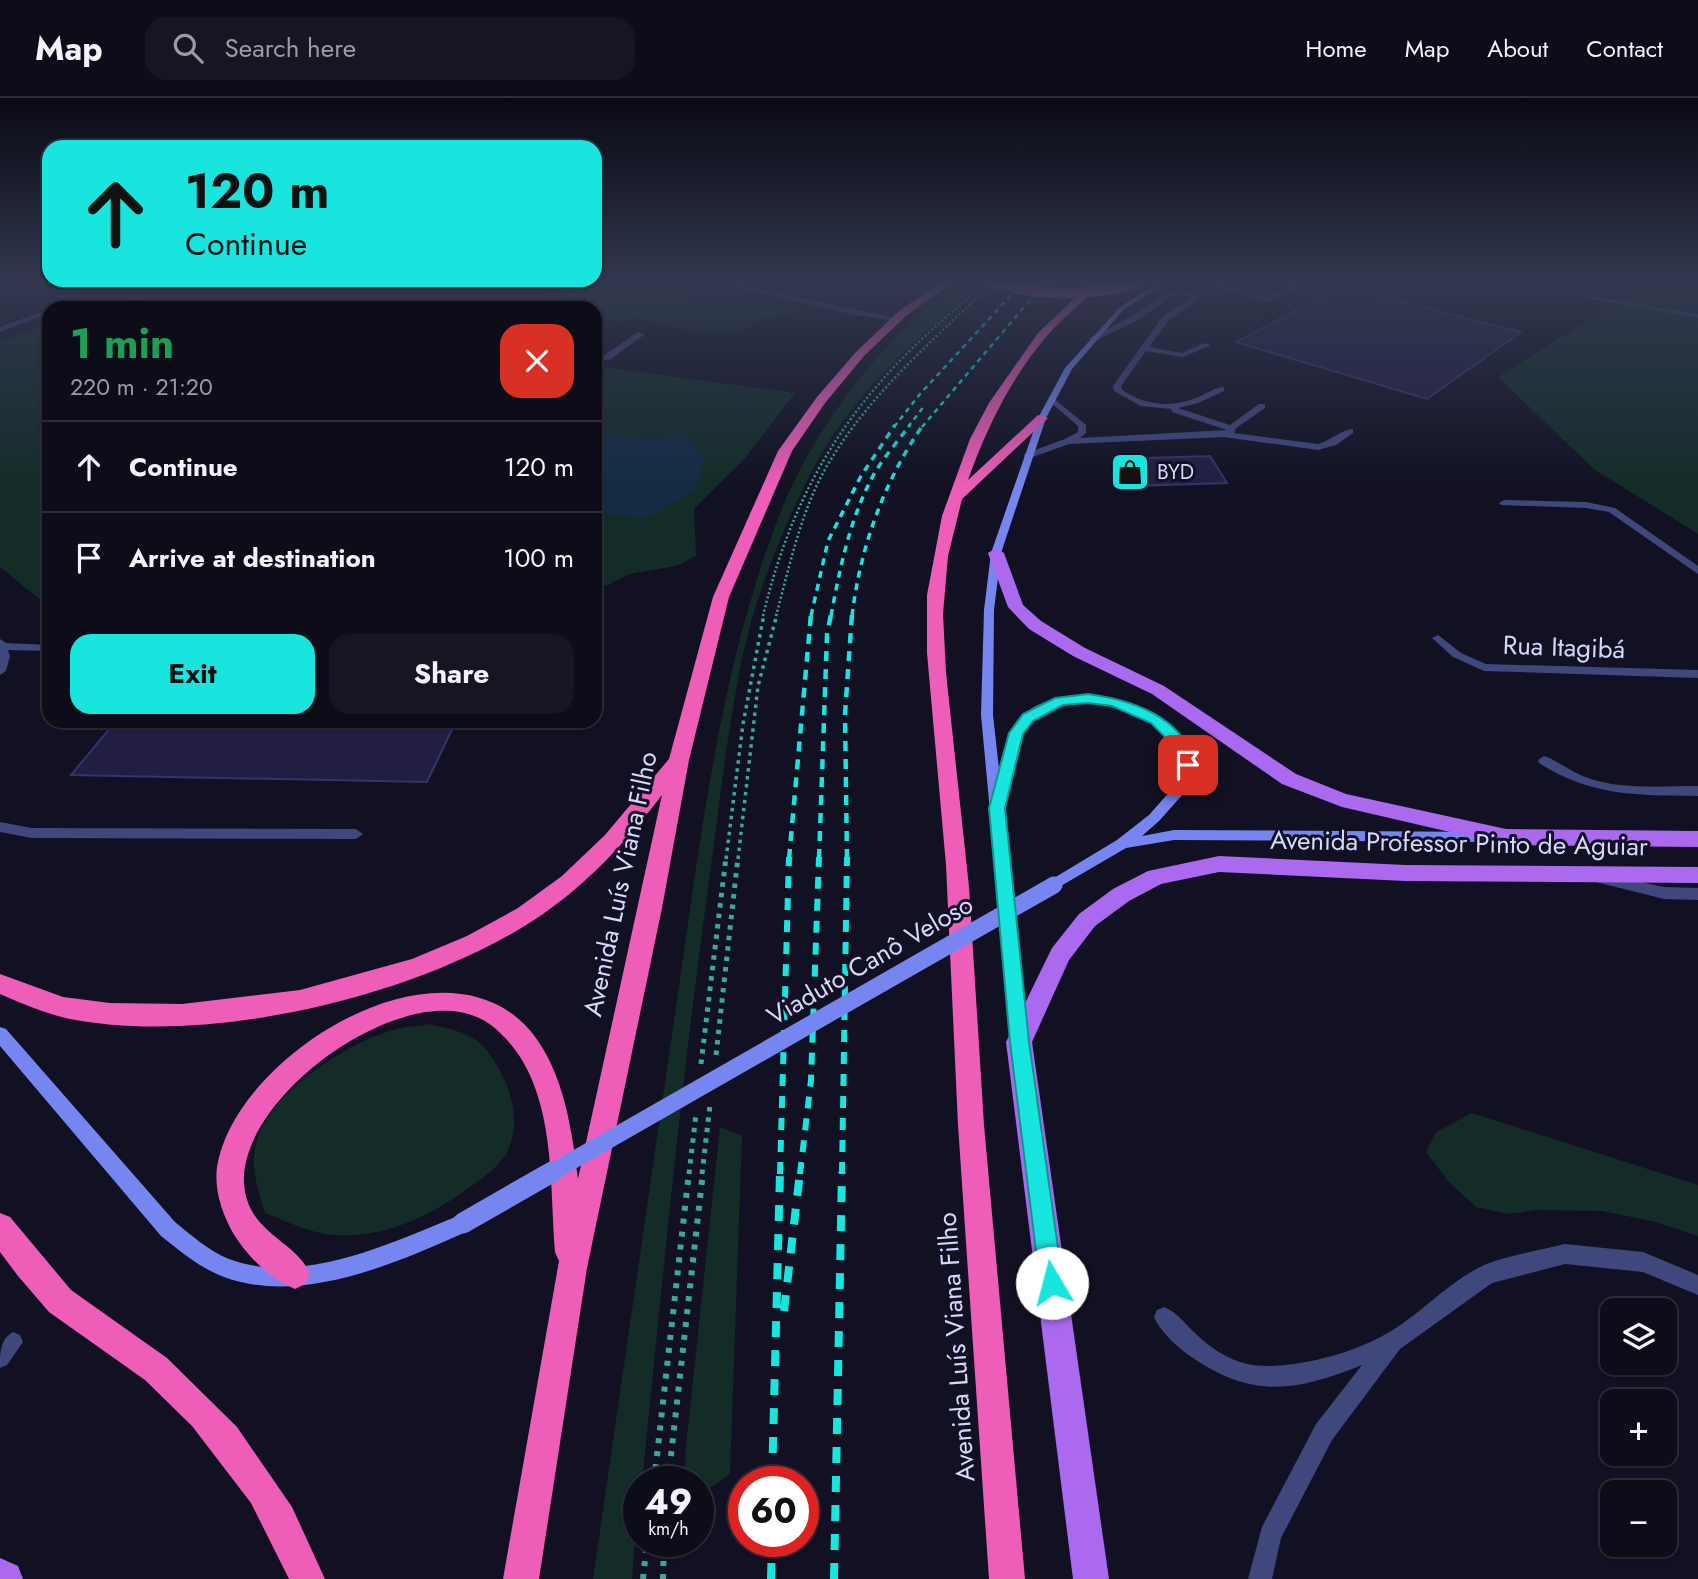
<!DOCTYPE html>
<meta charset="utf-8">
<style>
:root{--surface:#0d0d1a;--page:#161623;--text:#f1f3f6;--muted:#9a9ca2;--line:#2d2d39;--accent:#18e5dd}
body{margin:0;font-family:Jost,sans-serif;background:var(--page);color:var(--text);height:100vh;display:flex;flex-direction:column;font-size:26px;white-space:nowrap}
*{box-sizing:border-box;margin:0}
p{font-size:23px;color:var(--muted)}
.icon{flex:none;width:38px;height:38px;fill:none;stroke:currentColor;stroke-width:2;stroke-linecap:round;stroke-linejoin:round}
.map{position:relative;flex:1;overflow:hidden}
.details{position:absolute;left:42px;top:203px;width:560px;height:427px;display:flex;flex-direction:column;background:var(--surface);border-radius:21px;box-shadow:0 2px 5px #0004,0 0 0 2px var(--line)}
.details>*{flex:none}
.top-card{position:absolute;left:42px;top:42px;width:560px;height:147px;border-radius:21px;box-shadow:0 2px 5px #0004,0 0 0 2px var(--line);background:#18e5dd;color:#111;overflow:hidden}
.tools{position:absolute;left:1600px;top:1200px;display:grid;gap:14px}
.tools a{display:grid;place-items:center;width:77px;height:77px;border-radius:14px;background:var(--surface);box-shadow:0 2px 5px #0004,0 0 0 2px var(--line);font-size:35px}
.speed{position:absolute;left:623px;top:1368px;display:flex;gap:14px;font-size:35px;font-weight:700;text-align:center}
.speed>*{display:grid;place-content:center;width:91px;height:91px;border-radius:50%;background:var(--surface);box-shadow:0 2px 5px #0004,0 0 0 2px var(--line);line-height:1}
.speed small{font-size:18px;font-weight:400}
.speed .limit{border:10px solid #d22;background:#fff;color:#111}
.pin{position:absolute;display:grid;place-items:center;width:60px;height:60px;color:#fff;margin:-30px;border-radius:14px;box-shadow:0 4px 10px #0006}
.me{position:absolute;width:77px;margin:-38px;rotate:352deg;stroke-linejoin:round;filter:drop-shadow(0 0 5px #0008)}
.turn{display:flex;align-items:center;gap:24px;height:147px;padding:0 28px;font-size:32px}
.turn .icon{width:91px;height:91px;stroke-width:2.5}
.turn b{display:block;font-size:49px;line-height:60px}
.round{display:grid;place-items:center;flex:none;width:74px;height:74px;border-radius:21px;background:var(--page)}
.overview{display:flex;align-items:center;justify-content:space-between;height:119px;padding:0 28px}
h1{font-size:42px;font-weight:700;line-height:52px;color:#1e9e55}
.action{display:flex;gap:14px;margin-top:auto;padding:14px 28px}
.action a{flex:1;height:80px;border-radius:21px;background:var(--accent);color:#111;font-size:28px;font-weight:700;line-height:80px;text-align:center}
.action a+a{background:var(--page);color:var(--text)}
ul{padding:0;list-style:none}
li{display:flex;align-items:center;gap:21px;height:91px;padding:0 28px;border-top:2px solid var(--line)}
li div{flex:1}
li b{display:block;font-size:26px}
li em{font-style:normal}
header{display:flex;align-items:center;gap:42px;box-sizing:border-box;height:98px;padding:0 35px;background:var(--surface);border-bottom:2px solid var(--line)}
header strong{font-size:33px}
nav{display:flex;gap:38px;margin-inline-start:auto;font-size:24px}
.search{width:490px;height:63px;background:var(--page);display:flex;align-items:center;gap:18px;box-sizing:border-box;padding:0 24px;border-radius:21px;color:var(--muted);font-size:26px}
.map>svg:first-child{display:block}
.green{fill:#142c28}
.water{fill:#132c44}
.building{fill:#211e42;stroke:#36336b;stroke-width:2}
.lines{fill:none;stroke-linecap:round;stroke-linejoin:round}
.path-far3{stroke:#3baa93;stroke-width:2.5;stroke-dasharray:2 2.5;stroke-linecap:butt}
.path-far2{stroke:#3baa93;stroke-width:3.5;stroke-dasharray:3.5 4.5;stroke-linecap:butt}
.path-far1{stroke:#3baa93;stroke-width:5;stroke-dasharray:4.5 6;stroke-linecap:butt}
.path{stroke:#3baa93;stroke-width:6;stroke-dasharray:5 8;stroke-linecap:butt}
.lane{fill:#40477d;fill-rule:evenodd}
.street{fill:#40477d;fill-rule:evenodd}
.secondary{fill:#7785f1;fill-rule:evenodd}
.primary{fill:#aa69ef;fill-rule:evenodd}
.highway{fill:#ee5eb8;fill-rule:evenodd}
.rail-far4{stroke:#18e5dd;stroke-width:2.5;stroke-dasharray:5 4.5;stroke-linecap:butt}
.rail-far3{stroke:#18e5dd;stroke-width:3.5;stroke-dasharray:7 6;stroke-linecap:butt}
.rail-far2{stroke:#18e5dd;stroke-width:4.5;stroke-dasharray:10 8;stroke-linecap:butt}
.rail-far1{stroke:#18e5dd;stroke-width:6;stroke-dasharray:12 10;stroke-linecap:butt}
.rail{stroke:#18e5dd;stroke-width:8;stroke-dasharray:16 13;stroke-linecap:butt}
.secondary-bridge-far1{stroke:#7785f1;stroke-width:17}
.secondary-bridge{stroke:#7785f1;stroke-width:21}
.highway-bridge{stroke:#ee5eb8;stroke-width:11}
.route{fill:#18e5dd;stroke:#109590;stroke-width:2}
.labels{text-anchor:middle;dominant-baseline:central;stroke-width:6;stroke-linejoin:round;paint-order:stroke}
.far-poi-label{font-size:21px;fill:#d6d7fb;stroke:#111123;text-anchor:start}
.street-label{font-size:26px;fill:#d6d7fb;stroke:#111123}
</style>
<header>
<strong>Map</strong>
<div class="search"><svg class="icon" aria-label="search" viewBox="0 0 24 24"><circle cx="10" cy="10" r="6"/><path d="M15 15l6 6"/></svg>Search here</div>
<nav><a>Home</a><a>Map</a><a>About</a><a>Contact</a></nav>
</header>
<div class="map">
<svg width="1698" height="1481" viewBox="0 0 1698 1481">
<rect width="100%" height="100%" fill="#111123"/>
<path class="green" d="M507,182H695L735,193C718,194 700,186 685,193L689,200C727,211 768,202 808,208L778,220L763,221L738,235L697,234L633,220L620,224L597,219L595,210L561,195Z
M966,182H985C921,235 850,298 812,373C783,430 755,498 742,561C726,639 718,719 707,798C680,993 662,1189 642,1384H639L632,1481H593C621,1288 649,1095 677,902C701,738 720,568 781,413C814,330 889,229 966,182Z
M1652,182H1698V436L1595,372L1498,279Z
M49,225V509L0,469V244Z
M595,268L795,295L745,360L694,411L696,458L676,468L629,476L595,493Z
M429,926C446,930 470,934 483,948C506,974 524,1019 508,1052C501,1068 480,1082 466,1092C425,1121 377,1143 326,1136C305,1133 284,1122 265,1115C259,1096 253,1077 254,1057C259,1000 346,944 397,931C407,928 419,928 429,926Z
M1472,1015L1698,1087V1138L1656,1124L1602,1113L1535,1112L1509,1116L1476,1109L1449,1084L1426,1054L1436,1034Z
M720,1029L742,1038L730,1376L698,1398V1384H684L686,1348Z"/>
<path class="water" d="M680,334L705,357L695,392L646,421L595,414V335L657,342Z"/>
<path class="building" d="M1341,188L1521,234L1427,301L1236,244Z
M1210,358L1227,385L1131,388L1117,361Z
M116,623H456L427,684L71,677Z"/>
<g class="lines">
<path class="path-far3" d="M763,518C797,375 863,285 976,194
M776,518C789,470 800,418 823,375C861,306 923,251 979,198"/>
<path class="path-far2" d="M726,761L743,626L764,516
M738,761L758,588L777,516"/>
<path class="path-far1" d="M716,957L738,759
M701,966L726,759
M689,1076L696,1016
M702,1076L710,1007"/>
<path class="path" d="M654,1384L689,1074
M668,1384L703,1074
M643,1481L647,1444
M663,1481L664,1444"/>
<path class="lane" d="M1195,182H1206L1266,200L1303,182H1312L1267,204Z
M1185,193L1201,200L1169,222L1149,249L1182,255L1204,245L1211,247L1183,259L1146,253L1121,288L1122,292C1146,307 1171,311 1198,299C1206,296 1215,289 1224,289V293L1198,305L1178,310L1230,327L1259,306H1265V310L1236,330L1234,335L1318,346C1330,343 1342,331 1353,331V335L1336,347L1318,352L1224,339L1069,346L1030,360H1024V356L1065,341L1078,334V328L1049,303L1048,301L1052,299L1086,327V335L1080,340L1227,332L1172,314L1171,311L1141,308L1114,293L1113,288L1163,218L1193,200L1184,197L1171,198L1142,220L1095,243L1088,241L1136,216L1167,195Z
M1587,197L1698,216V220L1585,200Z
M128,200L263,202L300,210L263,206L128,204L78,210H57Z
M49,211V215L0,234V229Z
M638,234L645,236L611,261L595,264V260L605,257Z
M0,541L6,545L49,547V553L8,552L10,558L6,573L0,577Z
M0,724L32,730L356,731L363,736L356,741L32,740L0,734Z
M1601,775L1664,789L1698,790V802L1664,801L1596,784L1594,780L1596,776Z"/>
<path class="street" d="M705,182H718L901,221L897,223L850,216Z
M1504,402L1586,404L1615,410L1698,468V476L1609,414L1586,410L1501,407L1499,405Z
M1438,537L1461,555L1486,566L1698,572V580L1484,573L1453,559L1432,540Z
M1544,658C1559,663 1572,675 1588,680C1623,692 1662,688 1698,688V698C1638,697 1592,699 1539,665L1538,662Z
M1565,1146L1643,1154L1698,1177V1197L1643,1174L1565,1166L1492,1185L1400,1251L1332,1342L1281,1440L1272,1481H1248L1262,1429L1316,1326L1362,1267C1295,1294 1252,1301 1190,1258C1177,1249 1160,1233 1154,1219L1157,1212L1164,1209C1177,1214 1186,1227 1196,1236C1209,1249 1229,1262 1247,1266C1285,1274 1352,1256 1386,1236C1420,1217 1447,1185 1482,1168C1503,1158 1541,1152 1565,1146Z
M13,1234L20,1237L23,1244L7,1267L0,1270C0,1255 0,1241 13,1234Z"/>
<path class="secondary" d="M1162,182H1170L1124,211L1072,271L1046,320L1001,455L994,512L993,617L999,671C1003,653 1008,631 1023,617C1064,579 1172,600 1192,655C1195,664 1195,673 1195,682L1193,685L1159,723L1142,738L1174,732L1489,734L1496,739L1489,744L1174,742L1126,750L1054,792L1049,791L1047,787L1049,783L1117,742L1149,717L1181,681C1182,672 1182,662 1179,654C1159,607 1069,589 1032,623C1012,640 1012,675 1007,699L1002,703L1027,939L1025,944L1019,946L1013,944L1011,939L981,617L984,512L991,455L1038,320L1065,270L1120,209Z
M0,929L6,931L175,1124C191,1137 209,1153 229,1161C303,1189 395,1143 463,1116L470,1118L473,1125L470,1132C399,1164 302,1208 224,1179C200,1170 180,1153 161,1138L0,948Z"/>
<path class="primary" d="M996,450L1004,455L1023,507L1041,523L1085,550L1164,588L1296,676L1346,696L1506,731L1698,733V749L1506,747L1342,709L1282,686L1152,596L1073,558L1029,531L1008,509L988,455Z
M1219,758L1405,767L1698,769V785L1405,783L1219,774L1161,786L1129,803L1095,828L1069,862L1032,944L1109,1481H1073L1006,944L1052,850L1079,816L1113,791L1148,773Z
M0,1460L18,1468L23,1481H0Z"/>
<path class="highway" d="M944,182H956L907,217L864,258L825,305L792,353L729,499L689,662L662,810L587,1170L539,1481H503L559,1163L555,1154C550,1093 555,1017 522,962C512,946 496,927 477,919C397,885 240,999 244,1085C247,1136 296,1142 310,1176L305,1186L295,1191C270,1181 247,1158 233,1135C222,1115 214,1092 217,1069C235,956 446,827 533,936C564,976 572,1032 578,1081L662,697C625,745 585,789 534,822C416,899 209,948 70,921C46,916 23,906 0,896V876L63,899L110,905L182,906L300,892L412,861L467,838L518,810L562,778L605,737L669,661L713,499L778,353L817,299L856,254L899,213Z
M1094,182H1105C1086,202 1064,218 1046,239C1011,280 986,331 968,382L1038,317L1048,320L962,401L948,458L943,516L946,575L969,789L984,1027L1025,1481H989L958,1027L946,767L927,555V497L942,418L970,341L989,305L1038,235Z
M0,1115L10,1119L71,1192L167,1260L237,1329L292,1409L325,1481H289L251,1405L192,1328L145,1282L49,1214L18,1178L0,1154Z"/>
<path class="rail-far4" d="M894,329L920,296L1025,182
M908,329L924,308
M922,329L1025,208L1052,182"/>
<path class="rail-far3" d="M811,518L828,443L861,378L895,327
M831,518C840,469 850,420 874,376C884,359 898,343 910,327
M852,518C860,450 884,383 923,327"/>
<path class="rail-far2" d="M789,761L811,516
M819,761L827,537L831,516
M847,761L845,616L852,516"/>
<path class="rail-far1" d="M780,1076L789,759
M800,1076L811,982L819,759
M842,1076L847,759"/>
<path class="rail" d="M784,1213L800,1074
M772,1384L780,1074
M771,1481L772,1444
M834,1481L842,1074"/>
<path class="secondary-bridge-far1" d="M549,1076L1054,787"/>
<path class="secondary-bridge" d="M463,1125L552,1074"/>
<path class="highway-bridge" d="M985,182C1036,198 1084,199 1136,186"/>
</g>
<linearGradient id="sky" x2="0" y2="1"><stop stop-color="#090913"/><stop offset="0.47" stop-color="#323850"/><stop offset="1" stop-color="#323850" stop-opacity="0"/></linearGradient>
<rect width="1698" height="390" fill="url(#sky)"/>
<path class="route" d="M1088,596C1133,602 1183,619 1196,667L1193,670H1183L1177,651L1151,625L1112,608L1088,605L1063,607L1033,623L1023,636L1005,710L1029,944L1063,1185L1060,1193L1052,1197L1044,1193L1040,1185L1010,944L989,710L1009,635L1023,616L1055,600Z"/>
<defs>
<g id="shop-square" transform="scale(2.0125)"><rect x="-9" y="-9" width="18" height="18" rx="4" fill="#18e5dd" stroke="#111123"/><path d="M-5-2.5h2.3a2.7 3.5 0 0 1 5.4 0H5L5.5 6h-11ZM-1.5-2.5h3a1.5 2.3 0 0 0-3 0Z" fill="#111"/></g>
</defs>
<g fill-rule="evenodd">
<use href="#shop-square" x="1130" y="374"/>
</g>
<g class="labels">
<g class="far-poi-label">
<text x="1157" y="374">BYD</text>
</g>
<g class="street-label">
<text transform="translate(1564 549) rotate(2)">Rua Itagibá</text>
<text transform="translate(1459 745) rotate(1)">Avenida Professor Pinto de Aguiar</text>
<text transform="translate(620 786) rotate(-78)">Avenida Luís Viana Filho</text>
<text transform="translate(870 862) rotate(-30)">Viaduto Canô Veloso</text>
<text transform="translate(956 1249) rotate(-94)">Avenida Luís Viana Filho</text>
</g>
</g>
</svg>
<div class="tools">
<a><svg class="icon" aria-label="layers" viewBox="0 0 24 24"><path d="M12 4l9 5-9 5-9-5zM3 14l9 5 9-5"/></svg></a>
<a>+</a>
<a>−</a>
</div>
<div class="speed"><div>49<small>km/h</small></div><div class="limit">60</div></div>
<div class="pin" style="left:1188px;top:667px;background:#d93025"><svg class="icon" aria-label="arrive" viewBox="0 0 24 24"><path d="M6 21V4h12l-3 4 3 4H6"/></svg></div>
<svg class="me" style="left:1052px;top:1185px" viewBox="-20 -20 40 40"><circle r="19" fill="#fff"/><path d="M0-13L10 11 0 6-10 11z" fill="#18e5dd"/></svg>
<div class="top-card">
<div class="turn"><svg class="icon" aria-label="ahead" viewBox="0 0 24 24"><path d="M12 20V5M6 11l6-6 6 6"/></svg><div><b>120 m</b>Continue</div></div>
</div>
<section class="details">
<div class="overview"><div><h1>1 min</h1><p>220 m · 21:20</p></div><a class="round" style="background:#d93025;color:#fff"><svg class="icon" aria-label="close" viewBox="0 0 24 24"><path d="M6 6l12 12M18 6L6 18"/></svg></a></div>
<ul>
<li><svg class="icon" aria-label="ahead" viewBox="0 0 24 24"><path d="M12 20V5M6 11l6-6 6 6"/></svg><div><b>Continue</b></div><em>120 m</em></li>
<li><svg class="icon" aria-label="arrive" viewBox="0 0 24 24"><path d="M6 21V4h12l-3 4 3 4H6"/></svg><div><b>Arrive at destination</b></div><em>100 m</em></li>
</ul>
<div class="action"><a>Exit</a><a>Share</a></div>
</section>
</div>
